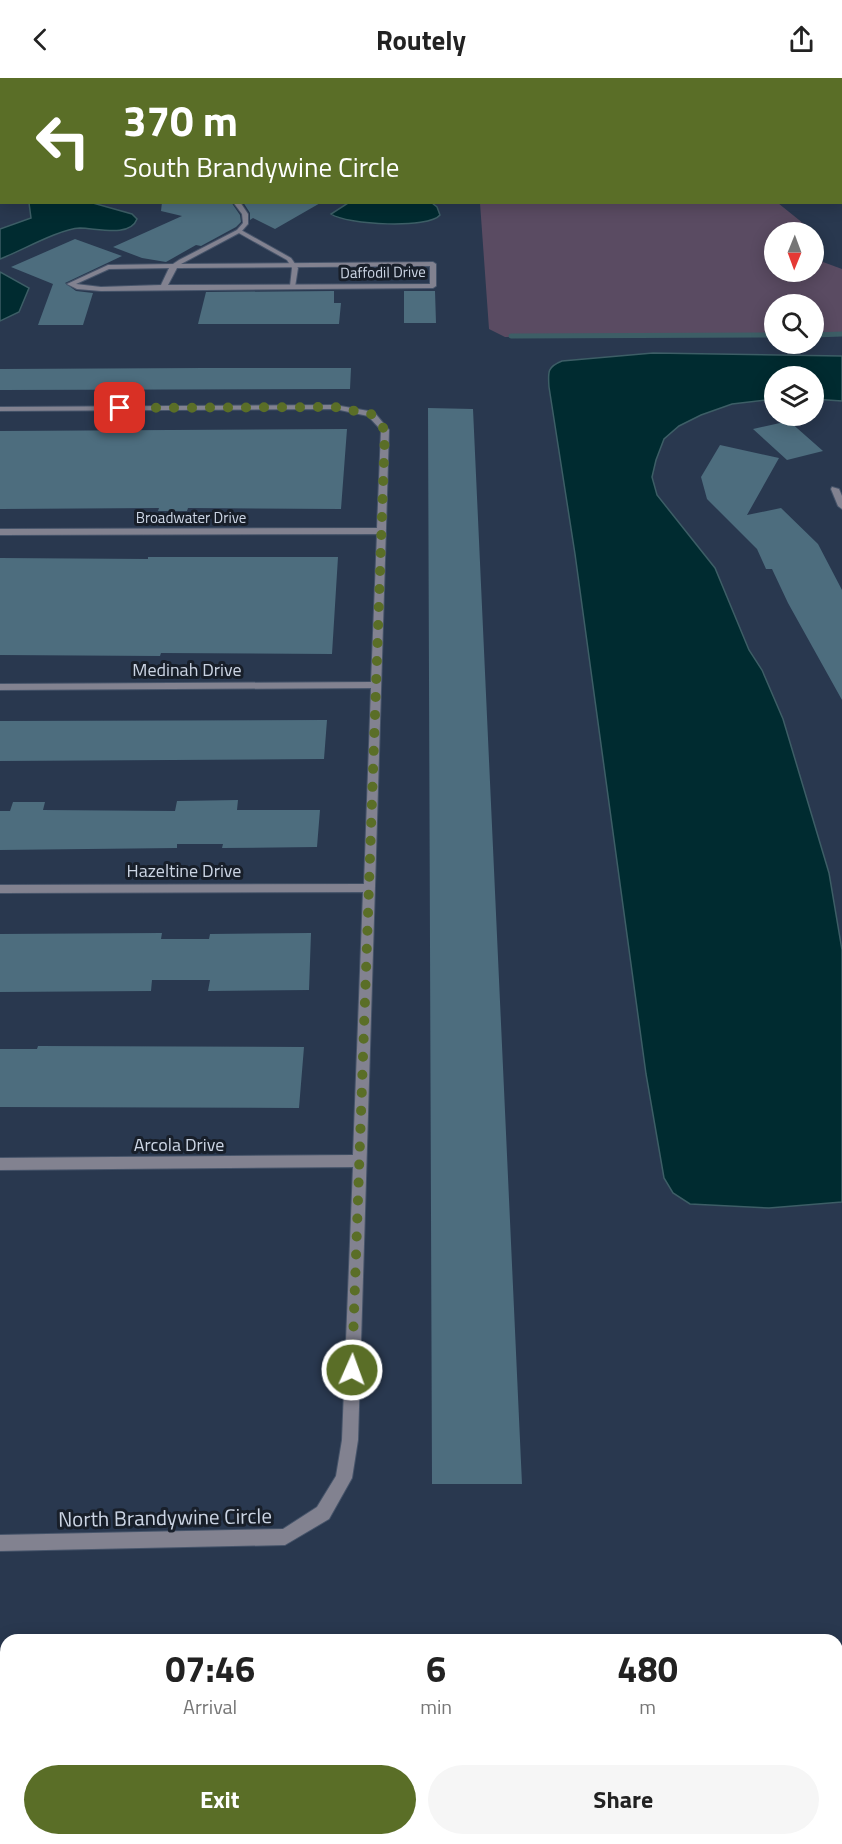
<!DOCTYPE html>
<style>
:root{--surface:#fff;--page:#f6f6f6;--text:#222;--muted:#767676;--accent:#5a6e27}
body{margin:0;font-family:"Titillium Web",sans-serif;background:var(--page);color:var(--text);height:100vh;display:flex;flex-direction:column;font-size:22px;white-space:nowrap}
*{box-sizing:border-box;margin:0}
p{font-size:20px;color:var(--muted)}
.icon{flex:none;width:33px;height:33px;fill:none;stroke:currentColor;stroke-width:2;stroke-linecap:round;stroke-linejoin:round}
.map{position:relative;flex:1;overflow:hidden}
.sheet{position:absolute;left:0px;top:1556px;width:843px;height:212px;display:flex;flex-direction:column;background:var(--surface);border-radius:18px 18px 0 0;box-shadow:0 3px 15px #0003}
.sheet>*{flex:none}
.hud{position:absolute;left:0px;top:0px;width:843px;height:126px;box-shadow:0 3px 15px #0003;background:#5a6e27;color:#fff;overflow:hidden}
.needle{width:39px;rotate:181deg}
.fabs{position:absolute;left:764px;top:144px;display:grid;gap:12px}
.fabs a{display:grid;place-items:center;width:60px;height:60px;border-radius:50%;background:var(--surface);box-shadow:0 3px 15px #0003;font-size:30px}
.pin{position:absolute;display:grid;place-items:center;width:51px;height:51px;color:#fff;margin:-26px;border-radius:12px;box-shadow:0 3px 9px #0006}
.me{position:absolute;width:66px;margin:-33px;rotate:2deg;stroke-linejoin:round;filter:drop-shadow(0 0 4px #0008)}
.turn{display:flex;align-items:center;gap:21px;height:126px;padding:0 24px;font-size:27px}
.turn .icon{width:78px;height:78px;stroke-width:2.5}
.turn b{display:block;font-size:42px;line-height:51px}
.eta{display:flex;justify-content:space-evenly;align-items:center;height:102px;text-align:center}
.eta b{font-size:36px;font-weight:700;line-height:42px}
.primary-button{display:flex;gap:12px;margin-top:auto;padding:12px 24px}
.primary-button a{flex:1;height:69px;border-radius:36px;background:var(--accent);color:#fff;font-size:24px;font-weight:700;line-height:69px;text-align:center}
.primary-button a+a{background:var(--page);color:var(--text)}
header{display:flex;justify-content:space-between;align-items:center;height:78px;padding:0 24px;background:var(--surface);font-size:27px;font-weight:700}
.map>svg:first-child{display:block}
.green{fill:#5a4b62}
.water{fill:#002b30;stroke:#3d5e66;stroke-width:1.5}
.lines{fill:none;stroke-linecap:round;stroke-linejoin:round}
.stream{stroke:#3d5e66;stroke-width:5}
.building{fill:#4d6d7e}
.lane-casing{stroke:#46546a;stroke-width:2}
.street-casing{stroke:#46546a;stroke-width:2}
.lane{fill:#828290;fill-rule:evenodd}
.street{fill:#828290;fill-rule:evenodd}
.route{stroke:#5a6e27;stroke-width:10;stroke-dasharray:0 18}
.labels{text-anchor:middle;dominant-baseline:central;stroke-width:6;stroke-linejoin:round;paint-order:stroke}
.far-street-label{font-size:15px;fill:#ccd5e4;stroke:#181f2a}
.street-label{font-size:18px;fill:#ccd5e4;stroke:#181f2a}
.near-street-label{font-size:21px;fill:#ccd5e4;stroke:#181f2a}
</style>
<header><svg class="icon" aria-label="back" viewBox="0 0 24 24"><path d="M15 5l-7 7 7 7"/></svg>Routely<svg class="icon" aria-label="share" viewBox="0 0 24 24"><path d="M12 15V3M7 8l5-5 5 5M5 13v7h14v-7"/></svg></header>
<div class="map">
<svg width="842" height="1766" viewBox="0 0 842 1766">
<rect width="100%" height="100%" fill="#29384f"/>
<path class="green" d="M480,125H778L804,146L806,154H774V194H813V167L823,184L842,191V256L813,257V226H774V257L505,259L489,251Z
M0,1725H6V1761H662L663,1766H0Z"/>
<path class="water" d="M29,125H93L132,136L137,141C130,160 96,150 80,150C59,151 21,173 0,181V151L31,140Z
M432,125L437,129L440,137C429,151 347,147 331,136L348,125Z
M0,194L29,210L19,234L0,243Z
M653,275L842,278V323L813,321V298H774V321L732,326L701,337L679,348L664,361L656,382L652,399L657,417L715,490L749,572L762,592L783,641L829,795L842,872V1124L769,1130L690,1126L673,1115L664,1100L646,996L575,476L549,309C548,294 547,289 562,283Z"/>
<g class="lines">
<path class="stream" d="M813,257L842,256
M511,258L774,257"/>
</g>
<path class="building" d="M162,124H231L240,137L241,144L236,149L201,168L196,167L166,184L142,180L113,169L182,138L161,133Z
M243,124H322L275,151L253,140L250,142V135Z
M75,161L122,178L65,205L76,213L93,215L83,247H38L53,206L11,189Z
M334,213V225H341L339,246H198L206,214Z
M404,213H435L436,245H404Z
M204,290H351L350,311L0,312V291Z
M428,330L473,331L522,1406H432Z
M789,343L823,373L787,382L753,351Z
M347,351L341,431L188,430L187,433H158L159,430L0,431V353Z
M720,367L779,380L747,437L781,430L818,466L842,512V622L788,525L772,491H766L757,471L707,421L701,399Z
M148,479H338L332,576L161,575L160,578L0,577V480L148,481Z
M327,642L324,681L0,683V643Z
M238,722L237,732H320L317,769L222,770L223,766H177V770L0,772V733H10L13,724H45L43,732L175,733L177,723Z
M162,855L161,861H209L210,856L311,855L309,912L208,913L210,902H152L151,913L0,914V856Z
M38,968L304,969L299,1030L0,1029V971H37Z"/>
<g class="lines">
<g class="lane-casing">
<path id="lane" d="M237,152H241L291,180L298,190L295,209L290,208L292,190L287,182L237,154Z"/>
</g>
<g class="street-casing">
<path id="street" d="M65,0H72L63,2Z
M578,0H584V2H578Z
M0,6H2V10H0Z
M0,24H2V28H0Z
M233,124H240L248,136V146L241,154L181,186L433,184L436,186V208L433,210L101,213L77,211L67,206L108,187L173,186L179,182L237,152L243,145L242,136ZM430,188V206L168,207L177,190ZM169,190L161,207L101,209L76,206L109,191Z
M335,327L374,334L389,352L358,1362L352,1400L329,1441L285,1467L0,1473V1457L283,1451L317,1429L336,1398L342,1362L353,1089L0,1092V1080L353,1077L363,814L0,815V807L364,806L371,610L0,612V606L371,604L377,456L0,457V451L377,450L381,352L368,338L335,331L0,333V329Z
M832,409L839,411L842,418V431L838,428L831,411Z"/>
</g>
<use href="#lane" class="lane"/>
<use href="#street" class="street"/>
</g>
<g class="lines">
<path class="route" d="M120,330L335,329L371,336L385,352L352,1292"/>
</g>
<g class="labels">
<g class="far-street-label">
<text transform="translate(383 194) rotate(-1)">Daffodil Drive</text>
<text x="191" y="439">Broadwater Drive</text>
</g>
<g class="street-label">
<text x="187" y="591">Medinah Drive</text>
<text x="184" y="792">Hazeltine Drive</text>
<text x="179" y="1066">Arcola Drive</text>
</g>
<g class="near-street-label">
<text transform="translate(165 1439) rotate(-1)">North Brandywine Circle</text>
</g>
</g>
</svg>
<div class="fabs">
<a><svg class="needle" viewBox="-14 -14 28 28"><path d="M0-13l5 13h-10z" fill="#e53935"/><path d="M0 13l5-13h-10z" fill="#767676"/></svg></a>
<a><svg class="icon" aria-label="search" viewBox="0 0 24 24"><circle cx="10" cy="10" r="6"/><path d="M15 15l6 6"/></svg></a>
<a><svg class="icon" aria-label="layers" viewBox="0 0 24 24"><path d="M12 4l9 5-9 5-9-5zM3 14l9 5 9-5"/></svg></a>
</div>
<div class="pin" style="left:120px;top:330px;background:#d93025"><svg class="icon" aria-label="arrive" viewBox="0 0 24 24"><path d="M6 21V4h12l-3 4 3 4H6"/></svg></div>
<svg class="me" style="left:352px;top:1292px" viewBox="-20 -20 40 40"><circle r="17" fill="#5a6e27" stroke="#fff" stroke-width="3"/><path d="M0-11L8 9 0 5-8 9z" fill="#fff"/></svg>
<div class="hud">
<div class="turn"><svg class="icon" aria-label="left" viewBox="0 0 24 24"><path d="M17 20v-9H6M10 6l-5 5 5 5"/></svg><div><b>370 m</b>South Brandywine Circle</div></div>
</div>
<section class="sheet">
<div class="eta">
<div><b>07:46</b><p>Arrival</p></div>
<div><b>6</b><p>min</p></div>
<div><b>480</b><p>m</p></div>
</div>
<div class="primary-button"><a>Exit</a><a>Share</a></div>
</section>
</div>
